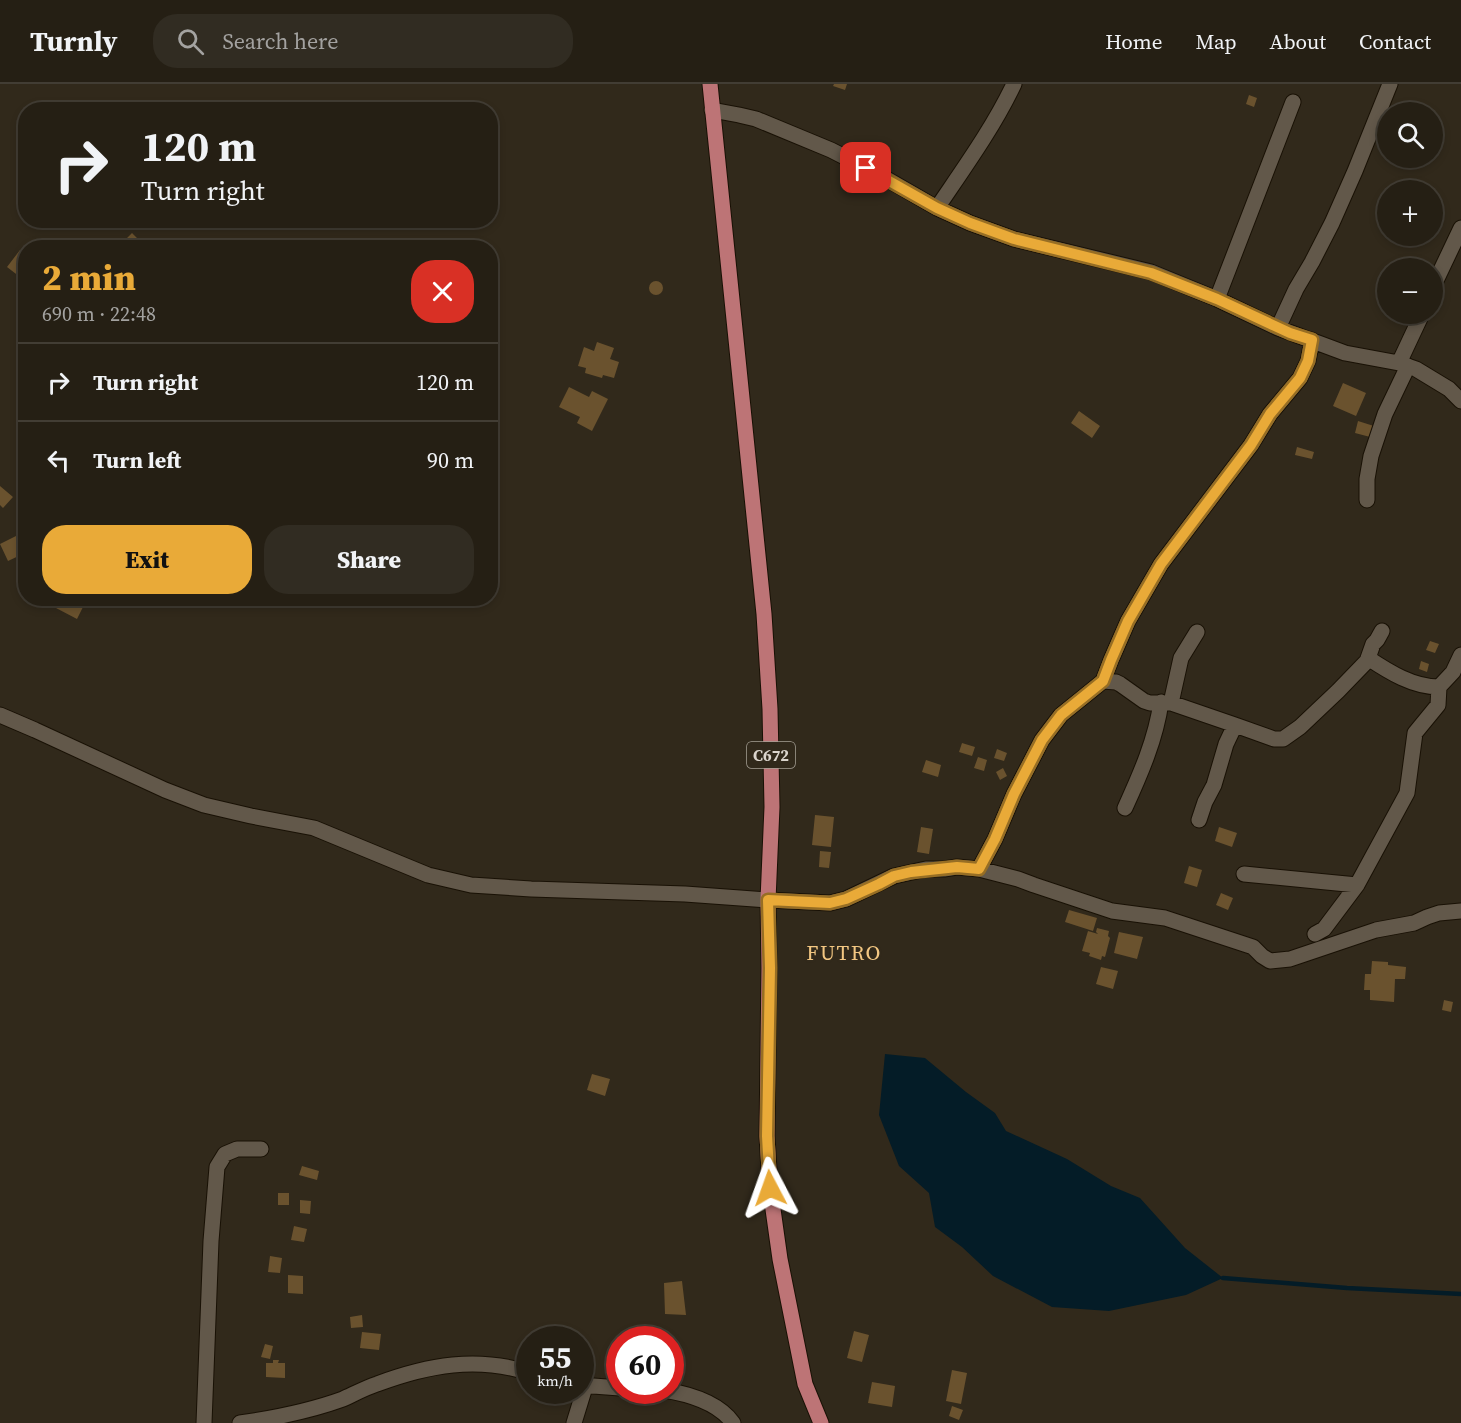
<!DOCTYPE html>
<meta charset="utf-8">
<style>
:root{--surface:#251f14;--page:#312c22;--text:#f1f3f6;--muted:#a3a2a0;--line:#423d34;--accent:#e9aa38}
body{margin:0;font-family:"Source Serif 4",serif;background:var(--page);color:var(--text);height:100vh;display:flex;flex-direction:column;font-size:22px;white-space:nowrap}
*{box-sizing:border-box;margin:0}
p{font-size:20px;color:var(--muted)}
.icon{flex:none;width:33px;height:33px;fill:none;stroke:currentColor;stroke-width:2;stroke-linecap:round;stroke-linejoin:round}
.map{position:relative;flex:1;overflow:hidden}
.drawer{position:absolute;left:18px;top:156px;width:480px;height:366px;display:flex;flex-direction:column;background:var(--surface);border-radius:24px;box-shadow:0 3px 9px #0003,0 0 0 2px var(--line)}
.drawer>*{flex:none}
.banner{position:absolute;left:18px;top:18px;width:480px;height:126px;border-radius:24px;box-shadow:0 3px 9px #0003,0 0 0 2px var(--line);background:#251f14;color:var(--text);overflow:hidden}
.tools{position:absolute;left:1377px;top:18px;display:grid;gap:12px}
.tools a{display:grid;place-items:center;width:66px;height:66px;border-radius:50%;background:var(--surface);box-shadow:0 3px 9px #0003,0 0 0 2px var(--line);font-size:30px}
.speed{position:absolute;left:516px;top:1242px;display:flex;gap:12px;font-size:30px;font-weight:700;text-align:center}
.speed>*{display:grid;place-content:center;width:78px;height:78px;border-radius:50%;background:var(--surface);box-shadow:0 3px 9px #0003,0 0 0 2px var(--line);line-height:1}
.speed small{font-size:15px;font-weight:400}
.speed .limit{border:9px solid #d22;background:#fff;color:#111}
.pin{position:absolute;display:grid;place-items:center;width:51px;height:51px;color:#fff;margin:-26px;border-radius:12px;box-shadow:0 3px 9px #0006}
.me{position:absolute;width:66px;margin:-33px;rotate:356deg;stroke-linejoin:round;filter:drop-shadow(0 0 4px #0008)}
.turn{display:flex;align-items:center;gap:21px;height:126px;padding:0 24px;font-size:27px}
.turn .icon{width:78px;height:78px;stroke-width:2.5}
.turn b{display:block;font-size:42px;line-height:51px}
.round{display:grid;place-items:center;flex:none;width:63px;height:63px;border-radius:24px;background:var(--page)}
.overview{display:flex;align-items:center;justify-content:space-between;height:102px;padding:0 24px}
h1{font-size:36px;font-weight:800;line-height:45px;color:var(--accent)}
.cta{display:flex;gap:12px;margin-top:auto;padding:12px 24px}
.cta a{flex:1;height:69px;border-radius:24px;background:var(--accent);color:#111;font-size:24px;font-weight:800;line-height:69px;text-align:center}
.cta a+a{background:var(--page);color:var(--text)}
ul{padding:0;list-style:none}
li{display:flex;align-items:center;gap:18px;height:78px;padding:0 24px;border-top:2px solid var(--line)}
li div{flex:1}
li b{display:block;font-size:22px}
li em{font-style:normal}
header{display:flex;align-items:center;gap:36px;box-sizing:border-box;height:84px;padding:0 30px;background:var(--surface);border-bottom:2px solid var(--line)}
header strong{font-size:28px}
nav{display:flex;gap:33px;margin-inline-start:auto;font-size:21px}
.search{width:420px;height:54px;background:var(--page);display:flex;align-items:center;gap:15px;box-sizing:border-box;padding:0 21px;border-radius:24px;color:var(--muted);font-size:22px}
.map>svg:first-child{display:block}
.water{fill:#041c27}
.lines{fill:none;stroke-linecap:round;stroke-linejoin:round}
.stream{stroke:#041c27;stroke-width:4.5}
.building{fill:#6a522e}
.minor-casing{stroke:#191105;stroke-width:17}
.primary-casing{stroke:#191105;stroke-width:17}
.minor{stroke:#62584a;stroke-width:15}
.primary{stroke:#bd7476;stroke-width:15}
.route-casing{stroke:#976e24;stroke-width:15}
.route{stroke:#e9aa38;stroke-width:10}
.labels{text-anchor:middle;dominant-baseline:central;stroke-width:4.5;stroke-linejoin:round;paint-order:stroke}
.shield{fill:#31291b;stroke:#a7a197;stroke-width:1.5}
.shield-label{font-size:16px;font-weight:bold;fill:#dad4cc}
.quarter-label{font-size:21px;letter-spacing:1.5px;fill:#f3c782;stroke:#31291b}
</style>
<header>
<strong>Turnly</strong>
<div class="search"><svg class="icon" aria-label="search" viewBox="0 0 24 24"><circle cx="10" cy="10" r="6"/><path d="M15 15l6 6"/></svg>Search here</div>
<nav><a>Home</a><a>Map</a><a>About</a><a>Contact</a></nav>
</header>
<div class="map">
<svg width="1461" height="1339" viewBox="0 0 1461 1339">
<rect width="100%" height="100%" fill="#31291b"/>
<path class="water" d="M885,970L925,974L966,1008L995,1029L1006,1047L1067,1075L1111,1102L1140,1114L1185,1164L1223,1194L1186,1211L1109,1227L1052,1223L993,1192L962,1163L935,1143L929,1109L899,1082L879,1031Z"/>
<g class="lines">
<path class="stream" d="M1223,1194L1347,1204L1461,1210"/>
</g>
<path class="building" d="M834,0H847L845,6L833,2Z
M1249,11L1257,14L1254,23L1246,20Z
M132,149L147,164H117Z
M20,166L26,170V187L20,193L7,183Z
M649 204a7 7 0 1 1 14 0a7 7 0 1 1-14 0Z
M597,258L614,264L610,275L619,278L614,294L603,291L602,294L585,289L586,284L578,282L584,263L594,267Z
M1343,299L1366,309L1356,332L1333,322Z
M569,303L589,313L592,307L608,315L592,347L577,339L580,333L559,323Z
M1079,327L1100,342L1092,354L1071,339Z
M1358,337L1377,343L1374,354L1355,349Z
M1297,363L1314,368L1312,375L1295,371Z
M0,402L13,413L3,424L0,421Z
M16,452L25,469L8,477L0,460Z
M61,514H80L86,517L77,535L56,524Z
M1430,557L1439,560L1435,569L1426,566Z
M1421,577L1429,580L1427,588L1419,585Z
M962,659L975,663L972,672L959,668Z
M997,665L1007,669L1004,677L994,674Z
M978,673L987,676L984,687L974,684Z
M926,676L941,681L938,693L922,688Z
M1003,684L1007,692L1000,696L996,688Z
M815,731L834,733L831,763L812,761Z
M921,743L933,745L929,770L917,768Z
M1219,743L1237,749L1232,763L1215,757Z
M820,767L831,768L829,784L819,783Z
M1189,782L1202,786L1197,803L1184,799Z
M1221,809L1233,814L1228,826L1216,821Z
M1069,826L1097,834L1093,847L1065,838Z
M1097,844L1109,847L1108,852L1110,854L1105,873L1102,872L1101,876L1089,872L1090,869L1082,867L1088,847L1098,850L1096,848Z
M1119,848L1143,853L1137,875L1114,869Z
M1372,877L1388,878V881L1406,883L1405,895H1395L1394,918L1370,916V906H1364L1365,890H1371Z
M1101,883L1118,887L1113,905L1096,900Z
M1444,916L1453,918L1451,928L1442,926Z
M592,990L610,995L605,1012L587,1006Z
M302,1082L319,1087L317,1096L299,1091Z
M278,1109H289V1121H278Z
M300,1116L311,1117L310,1130L300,1129Z
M294,1142L307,1145L304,1158L291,1156Z
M270,1172L282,1174L280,1189L268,1188Z
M288,1191L303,1192V1210L288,1209Z
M682,1197L686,1231L665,1230L664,1199Z
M362,1231L363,1243L351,1244L350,1233Z
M854,1247L869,1251L862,1278L847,1274Z
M362,1248L381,1250L379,1266L360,1264Z
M265,1260L273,1262L270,1275L261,1273Z
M273,1276H279L278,1279H285V1294L266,1293V1279H273Z
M952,1286L967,1289L961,1320L946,1317Z
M872,1298L895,1302L892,1323L868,1319Z
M952,1322L963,1326L959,1336L949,1332Z"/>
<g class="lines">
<g class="minor-casing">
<path id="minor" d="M712,26L739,31L756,35L831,66L878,90L937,124L970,139L1014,155L1151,188L1217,215L1278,244L1345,269L1399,279L1416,285L1449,305L1461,317
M937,124C964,84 993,44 1014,0
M1432,205L1461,144
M1217,215L1293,18
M1278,244L1296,205L1312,178L1332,139L1355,87L1390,0
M1399,279L1422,230
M1367,416V395L1371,372L1385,330L1408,282
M1368,574C1389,588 1413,603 1439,603L1453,588L1461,571
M1103,597L1116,598L1120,600L1144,617L1150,619H1171L1235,641L1274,655H1283L1300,643L1338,607L1367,577L1373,560L1377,556L1382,547
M1171,619L1181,574L1197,548
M0,631L35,646L165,706L204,721L251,732L314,744L428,791L471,801L531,805L685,810L768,816L830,819L846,815L894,792L926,785H944L957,783L979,785L1018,795L1034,801L1112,827L1165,834L1253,863L1262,872L1270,877L1290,875L1376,846L1414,839L1427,833L1439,829L1461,827
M1125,724C1140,691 1156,655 1161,618
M1199,736L1205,718L1214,701L1226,660L1235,641
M979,785L995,755L1014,710L1042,656L1061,631L1103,597L1111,576L1128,537L1161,480L1251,361L1270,330L1300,294L1308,277L1312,256
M1244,790L1357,801
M1315,850L1324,845L1357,801L1407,709L1415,649L1438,621L1439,603
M580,1301L620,1304
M664,1306C689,1310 718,1318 733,1339
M204,1339L211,1157L217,1083L225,1070L237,1065H261
M240,1339C275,1334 310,1327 343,1315C354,1310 365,1304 377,1300C428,1281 477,1272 530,1289
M574,1339L585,1303"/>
</g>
<g class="primary-casing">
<path id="primary" d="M710,0L764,530L770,625L772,723L768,816L769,884L767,1052L770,1104L780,1175L805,1300L821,1339"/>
</g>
<use href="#minor" class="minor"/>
<use href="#primary" class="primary"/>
</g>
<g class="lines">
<g class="route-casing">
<path id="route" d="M770,1104L767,1052L770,884L768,816L830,819L846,815L879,800L894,792L911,788L957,783L979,785L995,755L1014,710L1042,656L1061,631L1103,597L1111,576L1128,537L1161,480L1251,361L1270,330L1300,294L1308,277L1312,256L1290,249L1217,215L1151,189L1014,155L970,139L937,124L866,84"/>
</g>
<use href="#route" class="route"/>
</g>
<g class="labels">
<rect class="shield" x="747" y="658" width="48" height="26" rx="4.5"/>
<g class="shield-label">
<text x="771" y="671">C672</text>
</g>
<g class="quarter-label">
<text x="844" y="868">FUTRO</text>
</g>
</g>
</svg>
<div class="tools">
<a><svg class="icon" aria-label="search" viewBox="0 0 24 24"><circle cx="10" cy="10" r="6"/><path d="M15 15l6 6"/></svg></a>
<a>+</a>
<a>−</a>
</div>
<div class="speed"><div>55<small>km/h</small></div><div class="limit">60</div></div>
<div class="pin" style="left:866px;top:84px;background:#d93025"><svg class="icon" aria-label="arrive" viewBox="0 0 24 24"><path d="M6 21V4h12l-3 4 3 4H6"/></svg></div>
<svg class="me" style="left:770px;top:1104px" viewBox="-20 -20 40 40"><path d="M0-17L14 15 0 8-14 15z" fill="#e9aa38" stroke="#fff" stroke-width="4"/></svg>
<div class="banner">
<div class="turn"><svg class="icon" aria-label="right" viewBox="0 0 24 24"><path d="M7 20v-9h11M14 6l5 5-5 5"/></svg><div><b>120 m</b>Turn right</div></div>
</div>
<section class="drawer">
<div class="overview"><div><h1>2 min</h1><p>690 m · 22:48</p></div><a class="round" style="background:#d93025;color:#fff"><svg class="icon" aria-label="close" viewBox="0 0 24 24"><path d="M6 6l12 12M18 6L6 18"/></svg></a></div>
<ul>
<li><svg class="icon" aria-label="right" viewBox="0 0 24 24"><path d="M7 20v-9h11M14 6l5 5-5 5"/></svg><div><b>Turn right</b></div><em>120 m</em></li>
<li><svg class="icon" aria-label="left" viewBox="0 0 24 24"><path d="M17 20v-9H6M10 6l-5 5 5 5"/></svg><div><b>Turn left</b></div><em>90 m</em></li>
</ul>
<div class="cta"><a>Exit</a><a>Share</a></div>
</section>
</div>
